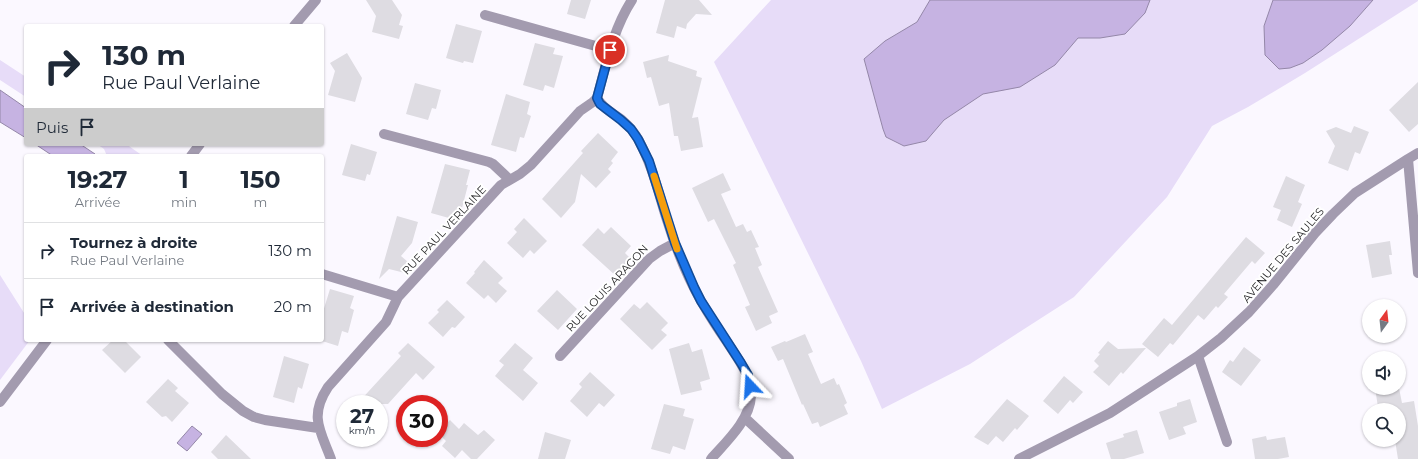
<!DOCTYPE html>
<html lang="fr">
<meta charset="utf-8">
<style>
:root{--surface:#fff;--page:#f2f2f3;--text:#1f2937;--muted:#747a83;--line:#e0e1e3}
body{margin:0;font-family:Montserrat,sans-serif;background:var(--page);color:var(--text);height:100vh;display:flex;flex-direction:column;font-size:15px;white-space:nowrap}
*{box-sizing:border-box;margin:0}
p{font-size:13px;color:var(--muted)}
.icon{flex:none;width:22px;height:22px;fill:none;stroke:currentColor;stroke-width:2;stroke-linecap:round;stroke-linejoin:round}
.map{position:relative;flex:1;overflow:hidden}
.details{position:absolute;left:24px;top:154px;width:300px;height:188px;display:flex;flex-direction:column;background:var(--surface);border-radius:4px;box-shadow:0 1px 3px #0004}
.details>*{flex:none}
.banner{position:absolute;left:24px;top:24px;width:300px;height:122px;border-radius:4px;box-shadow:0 1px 3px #0004;background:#fff;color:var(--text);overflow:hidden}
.needle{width:26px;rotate:15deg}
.tools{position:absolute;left:1362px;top:299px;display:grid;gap:8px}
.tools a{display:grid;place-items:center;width:44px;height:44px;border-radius:50%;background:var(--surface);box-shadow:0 1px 3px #0004;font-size:20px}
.speed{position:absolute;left:336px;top:395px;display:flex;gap:8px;font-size:20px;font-weight:700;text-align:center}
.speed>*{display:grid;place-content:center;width:52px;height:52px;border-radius:50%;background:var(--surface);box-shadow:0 1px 3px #0004;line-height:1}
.speed small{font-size:10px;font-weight:400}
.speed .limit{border:6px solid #d22;background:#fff;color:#111}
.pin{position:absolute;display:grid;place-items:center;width:34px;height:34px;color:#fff;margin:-17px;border:2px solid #fff;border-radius:50%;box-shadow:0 1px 4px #0007}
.me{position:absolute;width:44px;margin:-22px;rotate:340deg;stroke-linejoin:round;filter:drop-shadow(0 0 3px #0008)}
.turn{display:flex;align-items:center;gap:14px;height:84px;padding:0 12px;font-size:18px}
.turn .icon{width:52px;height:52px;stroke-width:2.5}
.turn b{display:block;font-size:28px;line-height:34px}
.then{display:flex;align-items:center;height:38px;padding:0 12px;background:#0003;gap:8px;font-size:15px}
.eta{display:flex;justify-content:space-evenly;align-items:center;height:68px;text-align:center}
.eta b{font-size:24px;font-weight:700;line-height:28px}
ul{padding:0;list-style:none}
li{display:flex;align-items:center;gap:12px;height:56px;padding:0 12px;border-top:1px solid var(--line)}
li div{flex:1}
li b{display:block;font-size:15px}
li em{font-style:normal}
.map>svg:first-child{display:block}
.green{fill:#e7dcf8}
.water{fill:#c6b3e2;stroke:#9487a8}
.building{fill:#dedce2}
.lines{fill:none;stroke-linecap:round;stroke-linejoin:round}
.minor{stroke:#a39baf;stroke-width:10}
.route-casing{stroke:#114b97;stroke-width:10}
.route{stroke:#1a73e8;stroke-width:7}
.slow{stroke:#f59e0b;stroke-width:7}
.labels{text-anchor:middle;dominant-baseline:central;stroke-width:4;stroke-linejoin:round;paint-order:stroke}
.street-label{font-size:11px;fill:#1f1f21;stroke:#fff}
</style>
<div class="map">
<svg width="1418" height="459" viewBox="0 0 1418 459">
<rect width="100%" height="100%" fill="#fbf8ff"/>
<path class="green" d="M771,0H1418V1L1305,73L1248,107L1212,126L1167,197L1074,297L970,364L882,409L861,361L714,62Z
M0,60L26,77V97L0,80Z
M97,144H126L143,156H107L104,149Z
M0,275L26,316V340H30L0,380Z"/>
<path class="water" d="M930,0H1150L1145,13L1125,34L1100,38H1078L1055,65L1020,87L983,94L944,120L926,141L904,146L886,137L883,129L864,59L885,41L917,22Z
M1273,0H1373L1350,26L1322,50L1303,63L1290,68L1279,69L1265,55L1264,26Z
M0,90L26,108V138L0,122Z
M35,144H80L95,154L92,156H53Z
M192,426L202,434L187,451L177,443Z"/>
<path class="building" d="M366,0H392L402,15L399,25L403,26L399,39L372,32L376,16Z
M571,0H591L585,19L567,14Z
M665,0H699L712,15L696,14L687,24L686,29L677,26L674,38L656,33Z
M456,24L482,31L473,63L464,61L463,63L446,58Z
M535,43L555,48L553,54L563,56L554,88L545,85L543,91L523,85Z
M347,53L362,78L355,102L328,95L335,71L330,63Z
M669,55L668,61L697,71L696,76L702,78L692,118L698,117L703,147L681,151L678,136H674L669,103L659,106L651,77L647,78L643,62Z
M1418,82V124L1409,132L1389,110Z
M415,83L441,90L436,109L432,108L428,120L406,114Z
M506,94L530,102L527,114L531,116L524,138L520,137L516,152L491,145Z
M1354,126L1369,132L1360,154L1355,152L1348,171L1328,163L1335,146L1326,131L1336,127L1351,133Z
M598,133L618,152L611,161L613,163L608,169L611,172L596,188L581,174L575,202L561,218L542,199L583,153L581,151Z
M351,144L377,152L370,175L367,174L365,181L342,175Z
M445,164L470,170L466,185H468L462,208L460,207L456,220L431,213Z
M723,173L731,190L721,194L736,227L743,224L747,232L751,230L759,247L755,248L762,265L758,267L778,312L769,316L772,323L756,331L745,307L750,305L733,265L736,263L714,219L708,222L692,188Z
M1286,176L1305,185L1298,202L1302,204L1292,227L1277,220L1281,210L1273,207Z
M397,216L418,222L412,243L401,256L408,262L405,273L389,269L379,279Z
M524,218L547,241L534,254L530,250L523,258L507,243L517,232L514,229Z
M611,227L631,246L625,253L631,259L616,276L582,245L598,228L604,234Z
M1246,237L1265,253L1255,264L1252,261L1224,294L1228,297L1218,308L1216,306L1204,320L1198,315L1173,345L1170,343L1158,357L1142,344L1164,318L1172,325Z
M1390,241L1392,255H1389L1392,274L1372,278L1366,245Z
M484,260L503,278L498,283L507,291L496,303L488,295L484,299L466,283L475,273L474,272Z
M330,289L354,296L350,308L354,310L348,333L342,331L338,346L322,341V315Z
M557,290L577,309L558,330L537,311Z
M447,300L465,317L455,328L452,327L443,337L428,323L439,312L437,310Z
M647,302L668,323L661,330L667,335L652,350L620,319L634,304L640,309Z
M805,334L813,352L808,354L821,384L834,378L837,385L839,384L847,403L844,405L848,414L820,427L818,422L812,424L803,404L802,405L783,359L778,361L771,347L785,341L786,342Z
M113,340H124L141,357L125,373L102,350Z
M1108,341L1118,349L1146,348L1123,374L1121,372L1109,386L1093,372L1099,366L1094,361L1100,354L1098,353Z
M408,343L435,367L423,380L416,373L388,404H357L401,356L398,353Z
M515,343L533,358L523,370L538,383L523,401L495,376L504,365L499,361Z
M689,343L692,352L702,349L710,379L700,382L702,390L681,395L669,349Z
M1244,347L1261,360L1241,386L1222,372L1230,360L1233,362Z
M284,356L309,364L302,389L298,387L294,403L273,397Z
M590,372L615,395L604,407L599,403L587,417L570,401L582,387L579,384Z
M1064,376L1083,392L1073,403L1070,400L1058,414L1043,401Z
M168,379L178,388L175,391L189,403L172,422L166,416L162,417L146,402Z
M1375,388H1399L1402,403L1414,401L1418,426V459H1398L1395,440H1399V410H1387L1386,406L1378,407Z
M1007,399L1029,416L1017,430L1015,428L1003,442L996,436L988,445L974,437Z
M1190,399L1197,422L1183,427L1186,434L1169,440L1159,412L1177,406V403Z
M664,404L685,409L683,416L694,419L685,450L673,446L670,454L651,449Z
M450,420L459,429L464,423L478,435L484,430L495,440L477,459H471L462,450L455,458L442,446L446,441L439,434V432Z
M1137,430L1144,453L1124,459H1111L1106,443L1124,437L1123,434Z
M545,432L571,440L565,459H538Z
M226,435L251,459H218L211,452Z
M1266,436L1267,440L1285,437L1289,457L1278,459H1255L1252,439Z"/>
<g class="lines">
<path class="minor" d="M485,15L610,50
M294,26L316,0
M597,98C603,109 613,113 622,120C629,126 635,133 639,141C652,165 658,191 666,217C675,246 686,275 701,301C709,315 718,329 727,342C738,359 751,375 751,396C750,420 726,442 711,459
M384,134L489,162L493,164L509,179
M1418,153L1408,159L1418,273
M191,156L200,144
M322,274L398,297
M168,340L222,394L243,411L254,417L265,420L318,428
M560,356L649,259L660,251L675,243
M1198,356L1227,442
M0,402L47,340
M745,418L789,459
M331,459C320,430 309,416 328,387L386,322L398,297L501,185L520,174L531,165L580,111L593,102L597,98C606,65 613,29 632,0
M1019,459L1110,413L1198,356L1221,338L1249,312L1273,285L1315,233L1333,214L1355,193L1408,159"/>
</g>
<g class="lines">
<g class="route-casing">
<path id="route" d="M610,50L597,98L600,104L621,120L631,129L638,139L649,161L675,243L694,287L701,301L741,363L748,375L750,386"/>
</g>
<use href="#route" class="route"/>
<path class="slow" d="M654,176L677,249"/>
</g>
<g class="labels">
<g class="street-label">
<text transform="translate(444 230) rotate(-47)">RUE PAUL VERLAINE</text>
<text transform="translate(1283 255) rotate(-50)">AVENUE DES SAULES</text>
<text transform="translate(607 288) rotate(-47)">RUE LOUIS ARAGON</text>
</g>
</g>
</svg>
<div class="tools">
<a><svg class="needle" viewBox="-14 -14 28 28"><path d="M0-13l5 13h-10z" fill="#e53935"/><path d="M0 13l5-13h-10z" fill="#747a83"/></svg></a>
<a><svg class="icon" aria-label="sound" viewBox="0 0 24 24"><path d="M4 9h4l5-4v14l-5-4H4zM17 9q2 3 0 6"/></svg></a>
<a><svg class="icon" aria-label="search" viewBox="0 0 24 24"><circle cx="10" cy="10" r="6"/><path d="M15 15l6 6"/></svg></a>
</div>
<div class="speed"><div>27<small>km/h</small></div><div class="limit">30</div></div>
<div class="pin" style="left:610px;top:50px;background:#d93025"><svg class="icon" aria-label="arrive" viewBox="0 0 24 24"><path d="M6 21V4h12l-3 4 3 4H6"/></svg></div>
<svg class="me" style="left:750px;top:386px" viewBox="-20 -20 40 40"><path d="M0-17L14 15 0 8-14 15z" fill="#1a73e8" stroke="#fff" stroke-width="4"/></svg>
<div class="banner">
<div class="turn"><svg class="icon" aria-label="right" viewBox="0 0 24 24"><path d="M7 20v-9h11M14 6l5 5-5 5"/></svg><div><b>130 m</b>Rue Paul Verlaine</div></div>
<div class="then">Puis<svg class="icon" aria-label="arrive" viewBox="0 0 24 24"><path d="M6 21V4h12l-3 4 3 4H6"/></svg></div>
</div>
<section class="details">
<div class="eta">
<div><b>19:27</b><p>Arrivée</p></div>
<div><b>1</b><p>min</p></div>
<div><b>150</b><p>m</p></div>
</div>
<ul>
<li><svg class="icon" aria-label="right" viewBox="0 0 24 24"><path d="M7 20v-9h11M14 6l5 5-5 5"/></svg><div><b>Tournez à droite</b><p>Rue Paul Verlaine</p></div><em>130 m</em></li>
<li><svg class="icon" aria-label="arrive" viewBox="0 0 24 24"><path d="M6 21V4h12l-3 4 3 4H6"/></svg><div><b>Arrivée à destination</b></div><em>20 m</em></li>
</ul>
</section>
</div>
